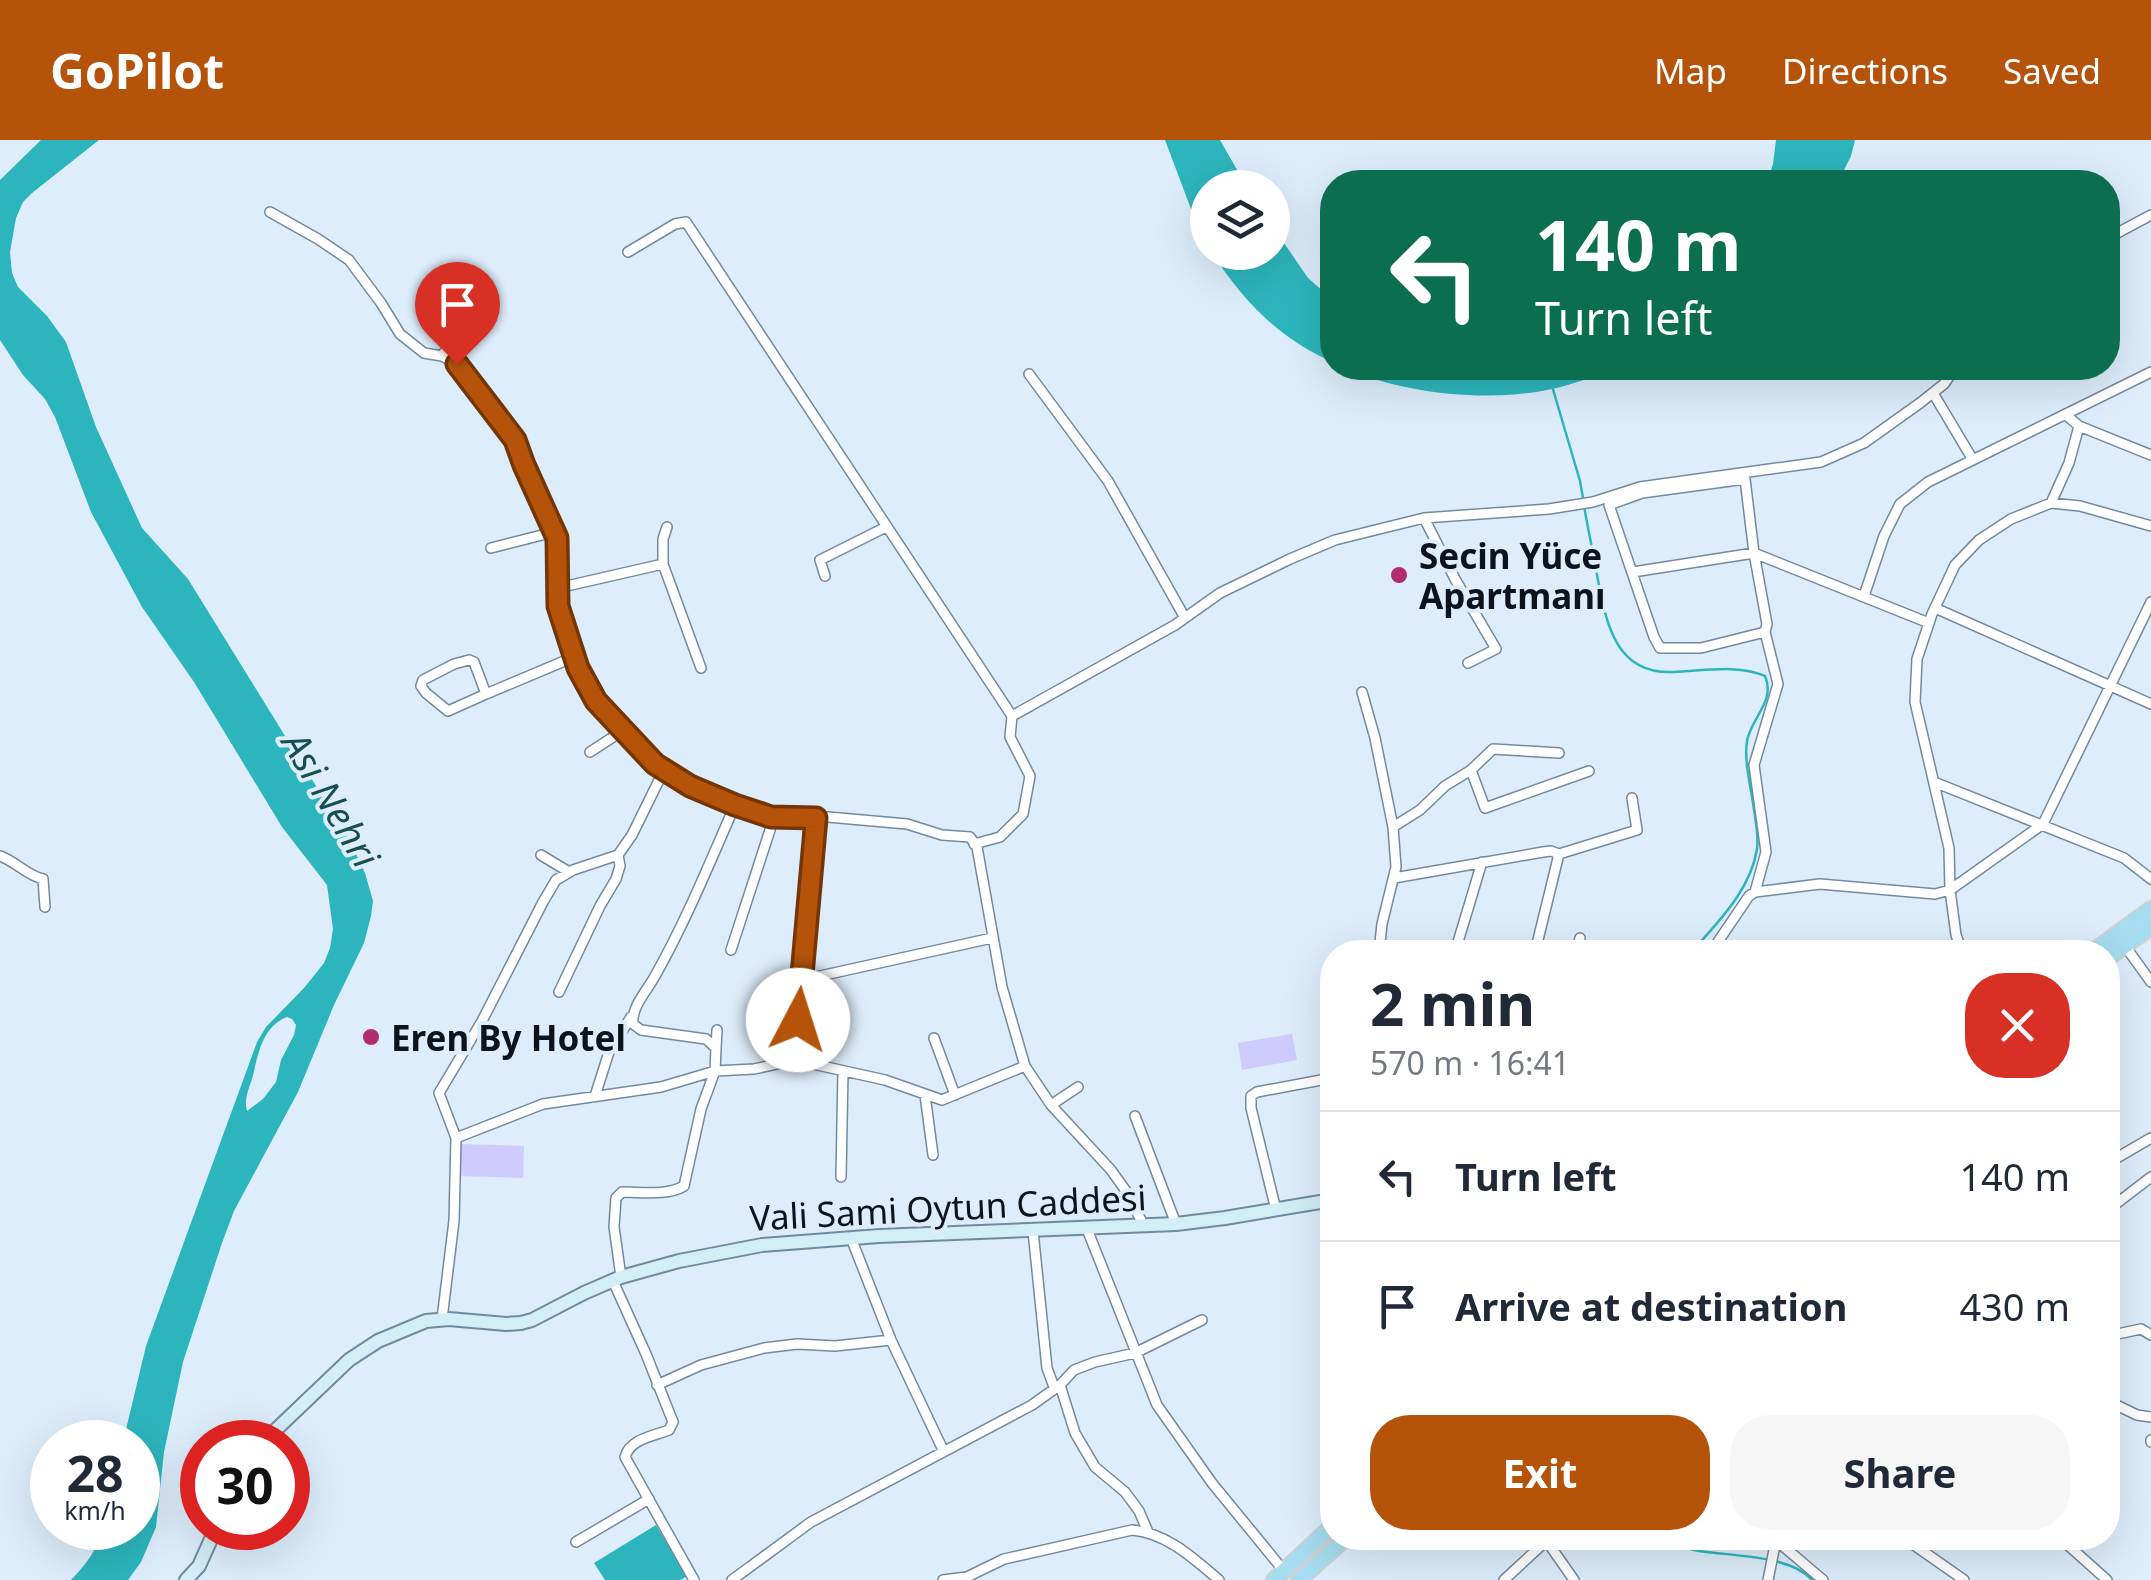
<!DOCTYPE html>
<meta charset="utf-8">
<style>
:root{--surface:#fff;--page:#f6f6f7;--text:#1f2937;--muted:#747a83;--line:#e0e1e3;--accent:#b45309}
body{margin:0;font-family:"Noto Sans",sans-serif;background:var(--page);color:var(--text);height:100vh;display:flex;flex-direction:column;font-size:38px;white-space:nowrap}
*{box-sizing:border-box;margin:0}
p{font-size:32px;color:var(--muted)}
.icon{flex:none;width:55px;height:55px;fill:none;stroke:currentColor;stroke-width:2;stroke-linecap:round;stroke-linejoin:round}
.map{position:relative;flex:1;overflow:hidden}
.panel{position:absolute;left:1320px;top:800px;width:800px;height:610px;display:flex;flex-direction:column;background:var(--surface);border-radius:40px;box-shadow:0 10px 40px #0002}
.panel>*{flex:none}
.top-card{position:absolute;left:1320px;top:30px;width:800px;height:210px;border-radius:40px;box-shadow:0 10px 40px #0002;background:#0b6e4f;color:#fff;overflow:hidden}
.fabs{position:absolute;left:1190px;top:30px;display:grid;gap:20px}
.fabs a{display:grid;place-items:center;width:100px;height:100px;border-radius:50%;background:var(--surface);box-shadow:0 10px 40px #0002;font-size:50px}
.speed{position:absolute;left:30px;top:1280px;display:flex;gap:20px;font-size:50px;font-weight:700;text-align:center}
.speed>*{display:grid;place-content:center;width:130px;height:130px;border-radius:50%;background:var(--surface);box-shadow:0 10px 40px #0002;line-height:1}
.speed small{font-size:25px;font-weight:400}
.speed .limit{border:15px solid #d22;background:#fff;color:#111}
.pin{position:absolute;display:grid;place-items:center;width:85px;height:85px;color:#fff;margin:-102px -42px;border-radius:50% 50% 50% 0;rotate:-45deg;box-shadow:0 0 10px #0007}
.pin .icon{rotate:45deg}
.me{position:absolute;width:110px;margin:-55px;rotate:5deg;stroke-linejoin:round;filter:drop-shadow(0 0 8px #0008)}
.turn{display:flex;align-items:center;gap:35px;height:210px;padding:0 50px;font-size:45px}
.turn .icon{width:130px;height:130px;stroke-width:2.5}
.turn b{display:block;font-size:70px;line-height:85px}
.round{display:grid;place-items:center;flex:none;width:105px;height:105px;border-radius:40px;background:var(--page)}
.head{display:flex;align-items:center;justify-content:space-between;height:170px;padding:0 50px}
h1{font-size:60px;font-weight:700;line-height:75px}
.action{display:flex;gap:20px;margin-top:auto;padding:20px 50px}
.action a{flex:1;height:115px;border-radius:40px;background:var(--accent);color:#fff;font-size:40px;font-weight:700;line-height:115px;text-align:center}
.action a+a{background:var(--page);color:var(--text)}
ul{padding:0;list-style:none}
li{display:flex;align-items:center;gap:30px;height:130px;padding:0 50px;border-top:2px solid var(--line)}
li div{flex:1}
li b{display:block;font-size:38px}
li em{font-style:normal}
header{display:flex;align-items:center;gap:60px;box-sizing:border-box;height:140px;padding:0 50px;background:var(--accent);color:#fff}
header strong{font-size:48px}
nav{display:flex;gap:55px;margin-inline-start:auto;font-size:35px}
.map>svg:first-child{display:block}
.green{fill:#cfcbfe}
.water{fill:#2db5bd;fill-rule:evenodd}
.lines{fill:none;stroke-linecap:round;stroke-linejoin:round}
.stream{stroke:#2db5bd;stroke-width:2.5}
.street-casing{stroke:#728a9f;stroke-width:12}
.secondary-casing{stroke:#728a9f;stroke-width:16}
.primary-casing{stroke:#ced0d2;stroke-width:18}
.street{stroke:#fff;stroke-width:9}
.secondary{stroke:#d2eef7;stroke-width:12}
.primary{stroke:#a6dcef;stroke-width:14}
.route-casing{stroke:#753606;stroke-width:25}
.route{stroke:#b45309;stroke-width:18}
.poi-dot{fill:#b12b71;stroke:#ddedfb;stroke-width:4}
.labels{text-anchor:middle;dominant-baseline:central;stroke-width:8;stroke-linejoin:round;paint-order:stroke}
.poi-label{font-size:35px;font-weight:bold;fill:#0b141c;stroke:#ddedfb;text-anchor:start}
.street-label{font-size:35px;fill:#0b141c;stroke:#ddedfb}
.water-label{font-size:38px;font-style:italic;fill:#174e52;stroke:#ddedfb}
</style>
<header>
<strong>GoPilot</strong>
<nav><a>Map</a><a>Directions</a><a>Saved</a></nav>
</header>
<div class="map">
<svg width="2151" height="1440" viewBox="0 0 2151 1440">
<rect width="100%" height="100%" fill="#ddedfb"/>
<path class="green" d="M1292,894L1297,920L1242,930L1238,903Z
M460,1004L524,1006L523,1038L459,1036Z"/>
<path class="water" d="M41,0H99L32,53L23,62L16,78L10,112L12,133L18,147L47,176L66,202L96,287L142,388L188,439L350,701L365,733L373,761L371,776L364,803L334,865L298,952L234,1071L222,1103L183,1222L164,1312L156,1387L141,1422L128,1440H71C86,1425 98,1408 103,1388H138V1302H123L146,1206L257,902L266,887L304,848L324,823L330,808L333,789L327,745L282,687L194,542L142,467L91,372L55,277L45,259L23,235L0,200V40ZM287,877L292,879L296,885L294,895L281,920L276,942L263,959L247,971C243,957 251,946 254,931C259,910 264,886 287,877Z
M1165,0H1220L1247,47L1208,48L1207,105L1194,77Z
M1776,0H1855L1851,16L1838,42H1767L1773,24Z
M1273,87L1308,138L1332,159V222C1278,197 1244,162 1212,113L1272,112Z
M1345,228H1614C1600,233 1586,240 1571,244C1505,265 1408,256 1345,228Z
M656,1385L688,1436L680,1440H605L594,1423Z"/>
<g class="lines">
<path class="stream" d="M1552,246L1580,341L1583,358
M1584,366C1588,389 1593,412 1597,435C1606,481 1614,535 1674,532C1704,531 1737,524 1765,536C1776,561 1751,578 1747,601C1744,620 1750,643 1753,663C1755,678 1759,694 1757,709C1751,748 1721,779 1696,807L1688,812
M1654,1398C1668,1404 1684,1408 1699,1411C1730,1416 1791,1415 1812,1440"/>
<g class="street-casing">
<path id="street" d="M270,72L318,99L349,120L381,163L400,194L424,213L442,216L457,224L515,300L524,325L557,398V467L578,528L596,561L655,624L690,646L735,665L771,677H828L907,684L942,695L970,697L977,707L1002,847L1025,926L1051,965L1111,1030L1126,1051L1144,1086
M2108,98L2151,75
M628,112L675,84L686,82L1012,576
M442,216L468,176
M1029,234L1108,341L1185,478
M1933,253L1973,320
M2079,286L2151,315
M1745,339L1754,413L1767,484L1765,492L1701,508H1660L1654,497L1609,365L1642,353Z
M2051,363L2069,323L2079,286L2066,275
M1424,378L1455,439L1496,509L1468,523
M491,408L554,392
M663,424L701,528
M1633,432L1754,413L1929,483
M825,436L820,420L886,387
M558,448L663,424V399L667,387
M1864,456L1884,396L1900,364L1928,342L2151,232
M1935,468L2151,564
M469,520L474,522L486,554L448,571L426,553L421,546L423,540L454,524Z
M1362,552L1375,598L1393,687
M486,554L574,517
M590,612L613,597L618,585
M1471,630L1485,668L1589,631
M1934,642L2124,718L2151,739
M974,704L1000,697L1023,674L1030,636L1010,597L1012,576L1175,485L1220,453L1290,419L1335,400L1424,378L1549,369L1593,362L1640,347L1821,322L1864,303L1920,263L1944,244L1955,228
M1559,714L1637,690L1632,658
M541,715L569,732
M0,716C15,721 28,736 43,739L45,767
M1394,738L1543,712L1551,711L1559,714L1535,812
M1755,752L1766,712L1754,625L1778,544L1765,492
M2125,806L2151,842
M1870,808L1872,812
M731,810L770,690L771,677
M1379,812L1382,784L1396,727L1393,687L1420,670L1445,646L1471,630L1493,609L1559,613
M1455,812L1482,722
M1576,812L1580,798
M1711,812L1749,756L1755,752L1820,744L1935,754L1950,750L2043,684L2151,462
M1962,812L1956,795L1950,750L1949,708L1915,562L1917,519L1932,474L1955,425L1979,400L2011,379L2051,363L2080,366L2151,386
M802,840L992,798
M559,852L600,766L616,739L620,726L618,715
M934,898L955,955
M716,908L717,890
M795,920L816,678
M925,955L933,1015
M595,956L609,912L631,877
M1051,965L1078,947
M1135,976L1176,1084
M456,998L543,964L661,947L715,931L716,908L706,899L641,890L633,884C631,867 647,851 655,836C686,781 710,722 735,665
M2108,1023L2151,998
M841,1037L843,931
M1276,1070L1251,968V956L1257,952L1332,938
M2108,1070L2151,1037
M1087,1089L1157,1265L1212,1343L1284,1431
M1033,1091L1047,1228L1054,1247
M851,1098L891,1200L943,1310
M621,1137L614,1087L616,1058L622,1052C642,1052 667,1056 684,1046L701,969L715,931L754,929L795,920L885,940L942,960L1025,926
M613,1141L646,1214L673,1282L669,1290C653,1296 630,1299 625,1317L694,1440
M442,1179L454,1081L456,998L439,953L482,881L543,762L556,740L573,730L618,715L632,695L664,630
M2108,1196L2141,1189L2151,1195
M657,1245L701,1225L764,1208L797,1204L835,1206L891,1200
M1060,1245L1075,1293L1095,1327L1125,1352L1139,1371L1148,1392
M2108,1261L2137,1275L2151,1277
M2151,1300V1302
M1671,1398L1680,1401C1708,1402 1743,1409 1768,1398
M1792,1398L1777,1401L1823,1440
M1904,1398L1964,1440
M2060,1398L2107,1440
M1546,1400L1574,1440
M576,1402L649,1359
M732,1440L811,1382L1032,1265L1060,1245L1074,1230L1095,1222L1135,1213L1202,1180
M943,1440L967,1437L1004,1419L1132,1390C1167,1393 1193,1418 1219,1440
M1504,1440L1546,1401
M1768,1440L1776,1400"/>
</g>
<g class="secondary-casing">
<path id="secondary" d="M263,1302L349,1220L378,1201L426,1181L449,1179L506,1184L521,1183L532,1180L584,1153L621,1137L679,1121L762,1105L879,1096L1176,1084L1225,1078L1332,1060
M186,1440L199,1426L216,1388"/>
</g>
<g class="primary-casing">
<path id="primary" d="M2092,812L2151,769
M2108,818L2151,787
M1274,1440L1332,1386
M1299,1440L1346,1398"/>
</g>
<use href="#street" class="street"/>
<use href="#secondary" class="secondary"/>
<use href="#primary" class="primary"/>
</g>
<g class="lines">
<g class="route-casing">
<path id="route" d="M457,224L515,300L524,325L557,398L558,466L578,528L596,561L655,624L690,646L735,665L771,677L816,678L798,880"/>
</g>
<use href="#route" class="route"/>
</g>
<g class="poi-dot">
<circle cx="1399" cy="435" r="10"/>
<circle cx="371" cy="897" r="10"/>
</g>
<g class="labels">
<g class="poi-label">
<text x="1419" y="415">Secin Yüce<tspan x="1419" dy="40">Apartmanı</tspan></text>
<text x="391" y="897">Eren By Hotel</text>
</g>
<g class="street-label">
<text transform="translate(948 1067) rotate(-3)">Vali Sami Oytun Caddesi</text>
</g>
<g class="water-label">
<text transform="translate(332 659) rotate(59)">Asi Nehri</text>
</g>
</g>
</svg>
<div class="fabs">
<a><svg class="icon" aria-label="layers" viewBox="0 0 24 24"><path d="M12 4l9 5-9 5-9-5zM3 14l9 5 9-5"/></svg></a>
</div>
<div class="speed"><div>28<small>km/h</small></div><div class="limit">30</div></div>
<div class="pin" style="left:457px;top:224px;background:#d93025"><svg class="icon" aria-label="arrive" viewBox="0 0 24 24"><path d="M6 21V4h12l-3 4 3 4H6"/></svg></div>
<svg class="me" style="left:798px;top:880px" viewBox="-20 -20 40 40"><circle r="19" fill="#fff"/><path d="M0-13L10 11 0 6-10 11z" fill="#b45309"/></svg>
<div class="top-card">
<div class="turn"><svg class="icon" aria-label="left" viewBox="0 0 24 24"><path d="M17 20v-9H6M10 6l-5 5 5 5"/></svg><div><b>140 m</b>Turn left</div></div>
</div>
<section class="panel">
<div class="head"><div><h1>2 min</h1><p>570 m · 16:41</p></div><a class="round" style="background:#d93025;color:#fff"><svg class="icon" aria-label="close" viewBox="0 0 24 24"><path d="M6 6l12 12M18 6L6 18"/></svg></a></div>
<ul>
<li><svg class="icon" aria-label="left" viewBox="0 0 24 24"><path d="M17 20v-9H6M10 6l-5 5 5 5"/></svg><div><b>Turn left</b></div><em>140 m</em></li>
<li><svg class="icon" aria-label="arrive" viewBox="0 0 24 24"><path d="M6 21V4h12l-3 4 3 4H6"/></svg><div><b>Arrive at destination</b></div><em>430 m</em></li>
</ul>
<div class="action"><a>Exit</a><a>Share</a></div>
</section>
</div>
